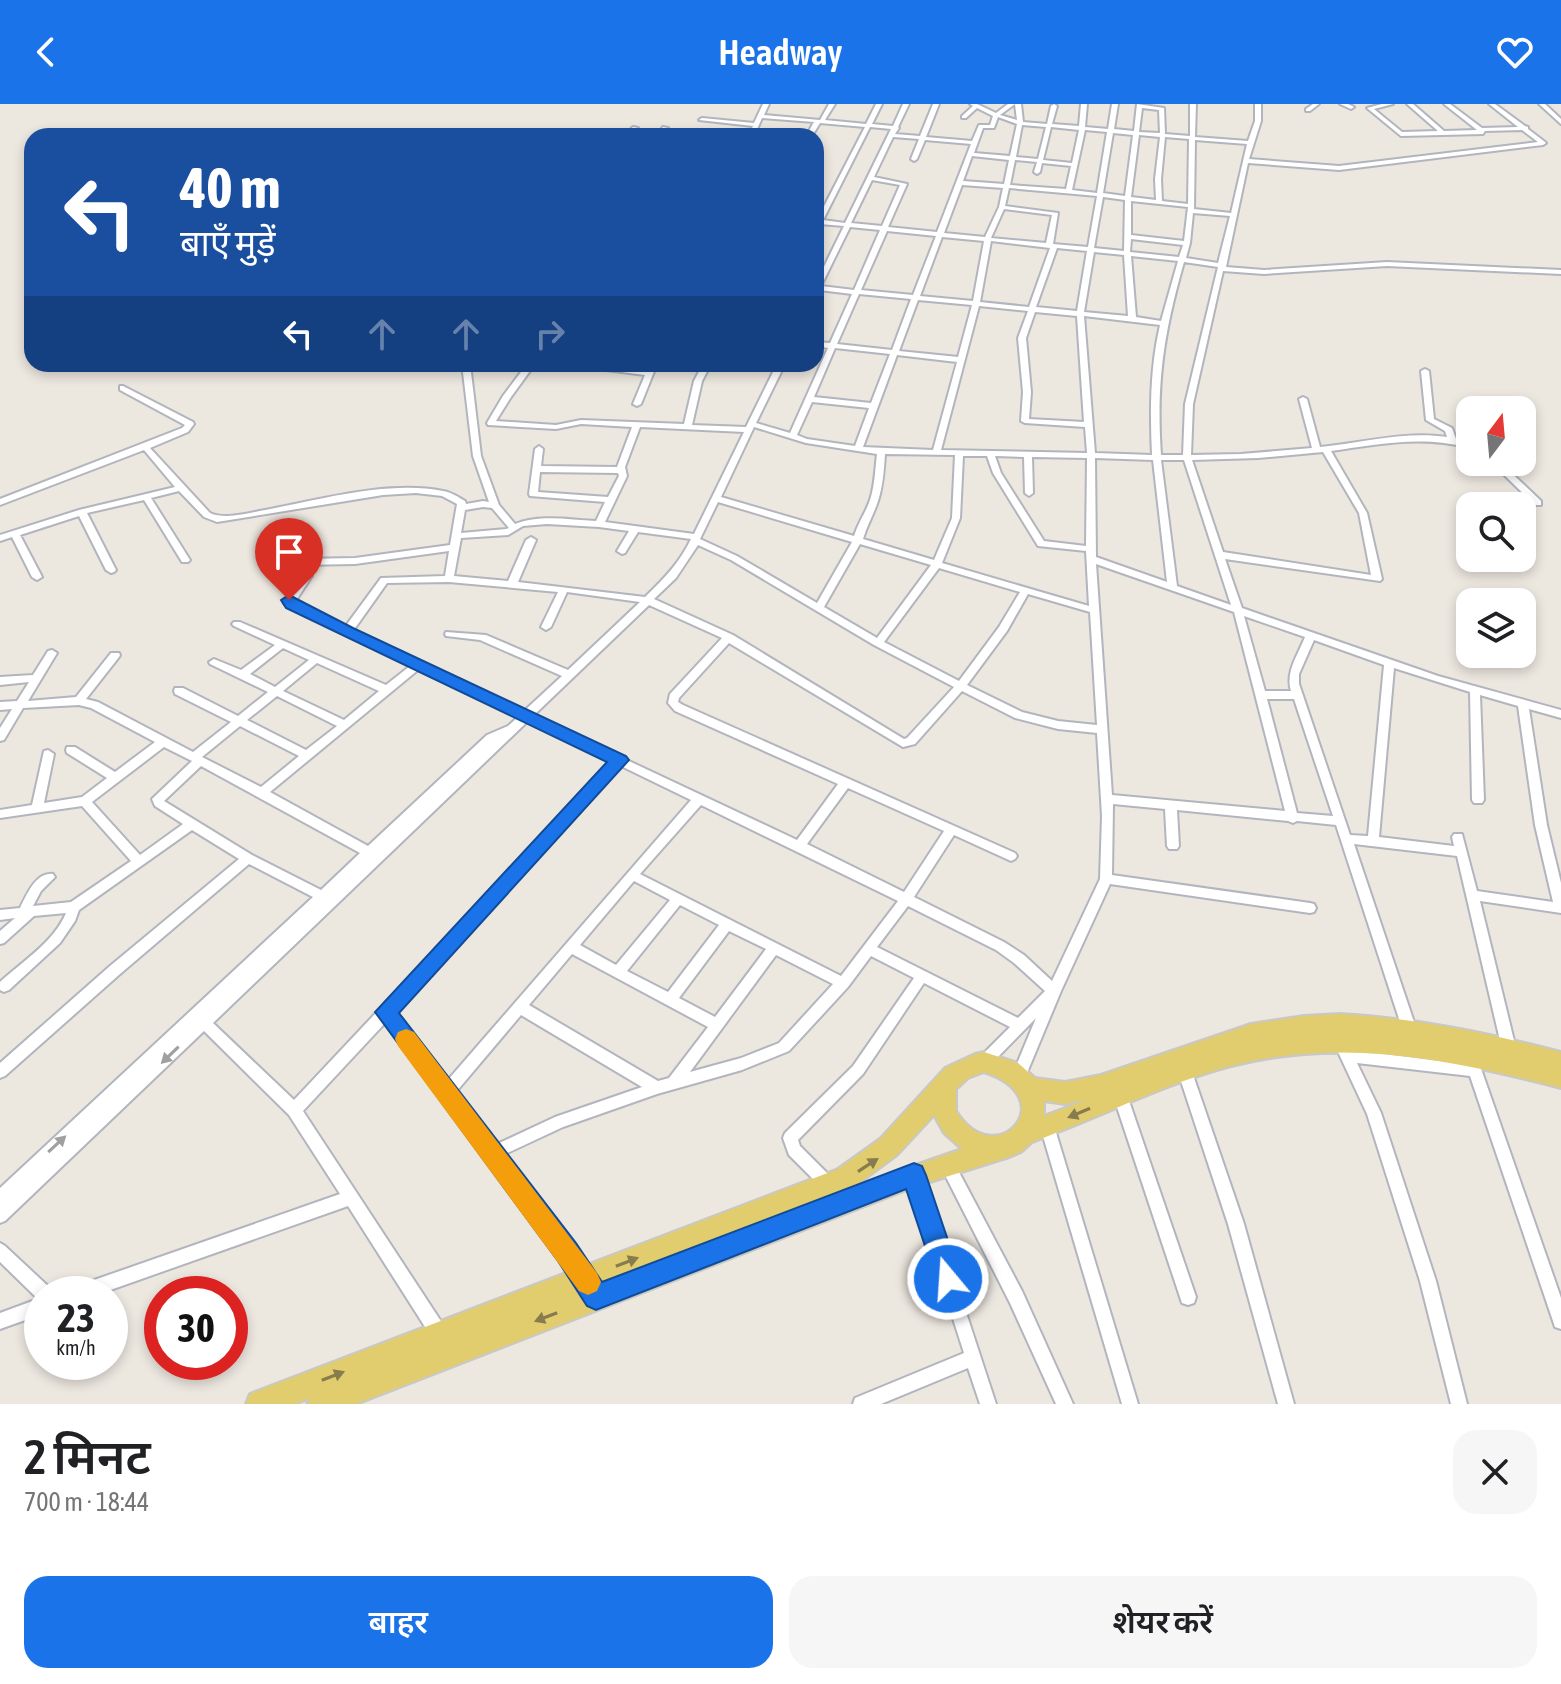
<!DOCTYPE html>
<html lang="hi">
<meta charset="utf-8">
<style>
:root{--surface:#fff;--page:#f6f6f6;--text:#202124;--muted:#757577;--accent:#1a73e8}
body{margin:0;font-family:"Asap Condensed","Noto Sans Devanagari",sans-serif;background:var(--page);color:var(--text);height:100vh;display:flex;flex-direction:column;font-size:30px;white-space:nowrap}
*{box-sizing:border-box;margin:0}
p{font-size:26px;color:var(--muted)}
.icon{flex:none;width:44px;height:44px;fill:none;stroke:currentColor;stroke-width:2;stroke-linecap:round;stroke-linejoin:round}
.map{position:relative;height:1300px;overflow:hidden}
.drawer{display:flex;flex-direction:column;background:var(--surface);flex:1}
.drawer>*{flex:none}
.hud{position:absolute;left:24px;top:24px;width:800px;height:244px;border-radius:24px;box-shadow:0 4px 12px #0003;background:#1a4fa0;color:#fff;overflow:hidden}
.needle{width:52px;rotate:16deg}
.tools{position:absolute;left:1456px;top:292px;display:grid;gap:16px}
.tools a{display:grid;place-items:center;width:80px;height:80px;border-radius:16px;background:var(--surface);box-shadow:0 4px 12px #0003;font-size:40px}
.speed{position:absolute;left:24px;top:1172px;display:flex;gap:16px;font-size:40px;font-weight:700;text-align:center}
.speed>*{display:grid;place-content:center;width:104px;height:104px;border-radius:50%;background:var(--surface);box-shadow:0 4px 12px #0003;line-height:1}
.speed small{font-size:20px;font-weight:400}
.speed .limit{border:12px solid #d22;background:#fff;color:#111}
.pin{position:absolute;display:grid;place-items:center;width:68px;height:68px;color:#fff;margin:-82px -34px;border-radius:50% 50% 50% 0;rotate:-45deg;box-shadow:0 0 8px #0007}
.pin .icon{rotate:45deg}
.me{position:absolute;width:88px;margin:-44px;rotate:342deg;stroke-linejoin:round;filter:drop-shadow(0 0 6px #0008)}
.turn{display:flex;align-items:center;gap:28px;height:168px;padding:0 24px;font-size:36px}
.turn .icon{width:104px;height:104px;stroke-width:2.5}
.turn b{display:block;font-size:56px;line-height:68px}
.lanes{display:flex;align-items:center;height:76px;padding:0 24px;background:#0003;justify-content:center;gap:40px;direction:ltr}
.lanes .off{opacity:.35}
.round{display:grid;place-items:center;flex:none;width:84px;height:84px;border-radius:24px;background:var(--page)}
.headline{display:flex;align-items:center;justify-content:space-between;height:136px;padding:0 24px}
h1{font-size:48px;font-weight:600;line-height:60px}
.cta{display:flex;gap:16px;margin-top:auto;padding:16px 24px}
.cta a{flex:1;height:92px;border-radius:24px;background:var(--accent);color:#fff;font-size:32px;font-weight:600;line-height:92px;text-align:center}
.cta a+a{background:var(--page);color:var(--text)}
header{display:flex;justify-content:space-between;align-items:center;height:104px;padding:0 24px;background:var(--accent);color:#fff;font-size:36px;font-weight:600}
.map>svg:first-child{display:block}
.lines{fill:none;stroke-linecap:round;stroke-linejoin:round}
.street-casing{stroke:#b3b5be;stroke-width:4}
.primary-casing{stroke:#c8c8c8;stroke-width:4}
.street{fill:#fff;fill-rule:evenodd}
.primary{fill:#e2cd6e;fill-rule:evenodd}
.oneway{fill:#a0a0a0}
.oneway2{fill:#877c4d}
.route{fill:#1a73e8;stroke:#114b97;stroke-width:2}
.slow{fill:#f59e0b}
</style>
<header><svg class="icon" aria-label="back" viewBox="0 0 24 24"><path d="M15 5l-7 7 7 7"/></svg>Headway<svg class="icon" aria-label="heart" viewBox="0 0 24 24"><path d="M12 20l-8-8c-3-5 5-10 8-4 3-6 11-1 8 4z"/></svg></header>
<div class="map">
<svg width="1561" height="1300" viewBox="0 0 1561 1300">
<rect width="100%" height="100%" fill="#ece7df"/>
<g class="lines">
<g class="street-casing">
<path id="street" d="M763,0H769L764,11L820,16L829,0H835L825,16L866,20L876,0H882L872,20L893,22L903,0H909L898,23L899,24L895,30L920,32L933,0H939L926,33L972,37L979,21H990L993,12L977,4L966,14H962V12L973,2L970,0H977L996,9L1008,0H1015L1000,11L1017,16L1015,0H1021L1023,18L1047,20L1051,2L1054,0L1057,2L1052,20L1079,22L1081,0H1087L1085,23L1108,25L1112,0H1118L1114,25L1134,27L1137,0L1164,4L1165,30L1190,32V0H1196L1195,33L1248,37L1255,17V0H1261V17L1249,55L1339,62L1538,38L1522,26L1485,27L1483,30L1401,32L1367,4L1382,0H1393L1374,5L1402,28L1438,27L1407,0H1413L1444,27L1477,26L1444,0H1450L1482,24L1518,23L1489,0H1495L1525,22L1528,23V25L1545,38L1546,39L1543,41L1339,66L1248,59L1226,163L1264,166L1387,158L1561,166V170L1387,162L1264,170L1223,167L1193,300L1191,351L1241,350L1312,344L1299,295L1303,293L1307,295L1320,343C1363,339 1404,327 1447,333L1445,327L1426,316L1421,267L1425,265L1429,267L1434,315L1452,324L1456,335L1470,338V344C1423,331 1378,340 1331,347L1367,409L1382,475L1380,477L1225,455L1242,504L1438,572L1561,606V614L1529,605L1547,721L1561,779V809L1480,797L1516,945L1514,949L1509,951L1504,949L1502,945L1457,752L1354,740L1417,927L1415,931L1410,933L1405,931L1403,927L1336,721L1297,717L1293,719L1288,717L1177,706L1179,742L1177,745H1169L1167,742L1165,705L1113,700L1112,771L1310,799L1314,800L1316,804L1314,808L1310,809L1110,780L1061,887L1024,976L1019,978L1014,976L1012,972L1036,914L989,962L984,964L979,962L977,958L979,954L1010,923L924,879L863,970L798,1036L800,1042L833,1075L835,1080L833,1085L828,1087L823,1085L789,1051L783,1034L785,1029L853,962L914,874L871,852L848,883L789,947L742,966L657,990L563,1023L503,1051L591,1169L594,1174L591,1179L586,1182L581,1179L386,918L303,1007L446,1225L448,1231L446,1237L440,1239L434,1237L348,1102L99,1190H69L71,1184L77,1182L340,1090L289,1011L204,927L5,1117L0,1119V1084L313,793L249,760L120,870L5,972L0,974V959L110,862L239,755L192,726L79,806L75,817L60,839L9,886L4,888L0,886V878C23,857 54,838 66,809L34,812L4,839L0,840V827L15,814L0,816V806L20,804C27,790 36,768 53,770L55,773L41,787L33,802L71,798L131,757L82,702L0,714V706L32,701L44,647L48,646L54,650L44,699L82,693L107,674L67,649L66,646L67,643H75L115,668L155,638L91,604L79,601L23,604L4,636L0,637V624L12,605L0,606V598L17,597L29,578L0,581V573L33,571L48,547L52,546L57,549L28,597L76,593L111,549H119L120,551L119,553L86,595L98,598L193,648L231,618L175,590L174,587L175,584H183L238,612L268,588L210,560L209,558L214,555L241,566L275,541L234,522L232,520L234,518H240L386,581L410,562L343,530L284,499L304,470H310L312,472L295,498L345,523L381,474L445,472L449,447L355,460L300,461L295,458L300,455L355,454L450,441L457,400L442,392L416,389L383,391L217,418L204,413L179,387L151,394L190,456L188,458H182L144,396L87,409L116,466L114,468L111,469L106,466L79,412L20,431L42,473L37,476L32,473L12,433L0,437V431L79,406L175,383L144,346L0,401V395L182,324L185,321L120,286V282H123L193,318L194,320L188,328L150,344L210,409C226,416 248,409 265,406C318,396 389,376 443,387C451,388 458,393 465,397L466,400L483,397L489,398L473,352L462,260H470L481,352L499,401L515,420C540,410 570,416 596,417L605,398L530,392L529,390L535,345L539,342L543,345L541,362L617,363L632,323L581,320L556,325L488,321L487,319L503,292L527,260H535L511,293L496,317L556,321L581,316L684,320L694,277L703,260H711L702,277L692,321L746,323L777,260H785L756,319L790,329L828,244L816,242V238L830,239L852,190L819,186L816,188V179L844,122L819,120L816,118L865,23L820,19L812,32H806L814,18L762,14L754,32H748L753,22L699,16L702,14L754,19ZM1142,4L1159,6L1160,29L1139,28ZM998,13L1017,20L1010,52L974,49L983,24H994ZM1022,21L1046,23L1038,55L1016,53ZM870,23L891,25L845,119L823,116ZM1051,23L1079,26L1072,59L1043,56ZM1085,26L1107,28L1097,89L1072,86ZM1113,29L1133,31L1125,92L1103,89ZM1139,31L1160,33L1155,75L1156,96L1131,93ZM893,33L919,35L911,55L914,57L917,55L925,36L971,40L937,128L888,123L907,80L874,73ZM1165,33L1189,35L1188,100L1162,97L1161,75ZM1195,36L1247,40L1231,109L1194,105ZM972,52L1009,56L1004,80L963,77ZM1015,56L1037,58L1034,68L1037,70L1040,68L1042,59L1071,62L1066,85L1010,81ZM872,76L900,81L882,122L851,119ZM962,81L1003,84L999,103L985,133L944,129ZM1009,84L1097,92L1088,143L1053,140L1058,109L1005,102ZM1103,93L1125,96L1124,147L1094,144ZM1131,97L1188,103L1184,137L1131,131ZM1004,105L1052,111L1046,139L991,134ZM1193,109L1230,112L1218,159L1186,154L1190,139ZM850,123L880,126L854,186L821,182ZM887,127L936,132L913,191L861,186ZM942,133L984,137L973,197L920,192ZM1131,135L1183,141L1179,153L1130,148ZM991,137L1050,144L1029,203L980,198ZM1057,144L1087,147L1077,207L1036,203ZM1094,148L1124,151L1128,212L1084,208ZM1131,152L1178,157L1161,217L1136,213ZM1184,158L1218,163L1185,300L1183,351H1161C1156,278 1164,228 1184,158ZM859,190L911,195L892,246L837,240ZM918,196L972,201L958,253L899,247ZM979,202L1028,207L1018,234L1023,288L1021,317L1025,319L1085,323L1087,349L941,346ZM1035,208L1077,212L1084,318L1029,315L1031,288L1026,234ZM1084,212L1160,221C1150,264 1150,307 1152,351L1095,349ZM835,244L890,250L871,299L814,293ZM897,251L957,258L933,346L863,343ZM812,298L869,304L855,342L807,335L797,331ZM640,323L744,328L694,430L605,418L627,372L625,363ZM754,323L806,339L877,350C875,365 875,381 870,396C866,408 858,419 854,432L721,393ZM1323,348L1359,409L1371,471L1223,448L1192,356L1258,354ZM885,350L955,351L952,414L934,456L863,435C867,421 874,410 878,397C883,382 884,366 885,350ZM963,352H987L993,369L1038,442L1086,447L1089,502L942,459L960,414ZM995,352L1024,353L1025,389L1029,392L1033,389L1032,353L1087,354L1086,442L1044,437L1001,369ZM1095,354L1153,356L1167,478L1096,453ZM1161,356H1184L1231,501L1177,482ZM540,368L618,369L619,372L608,393L538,388ZM718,398L852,438L817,499L737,452L700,435ZM483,403L492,404L509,424L506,425L461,429L465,406ZM547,420L599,423L629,427L617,447L622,450L625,449L638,428L691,435C680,458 664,475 645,493L518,478L536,436L531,433L526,436L508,477L454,472L461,434L508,431L523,422ZM860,440L931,461L877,534L824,503ZM698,441L731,456L874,541L954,583L907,634L904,635L733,531L654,495L676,474ZM1096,460L1234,508L1285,707L1112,691ZM939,464L1020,488L999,523L959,577L884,538ZM449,478L558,488L541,523L546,526L551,523L567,488L640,498L568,566L486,531L446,528L445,530L446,532L480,536L562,572L524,607L424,560L423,558L417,557L353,527L387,479ZM1028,490L1090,508L1097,621L1058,617L1022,608L967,581L1007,527ZM649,501L722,534L670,590L668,599L675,607L838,680L797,736L533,612ZM1244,512L1305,533C1298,551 1285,568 1291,587H1265ZM1314,536L1384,561L1368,732L1350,731L1299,580V570ZM729,539L903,643L915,640L962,587L1015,614L1058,625L1097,629L1102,712L1100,775L1052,877L1024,851L1004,838L914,793L954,731L1011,757L1015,755L1017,752L1015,749L683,601L678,598L679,594ZM283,544L309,556L275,583L250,570ZM317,559L379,587L344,616L283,587ZM1394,564L1470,588L1472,696L1474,699H1482L1484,696L1480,591L1518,602L1535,721L1553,798L1477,787L1462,730H1454L1452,733L1454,742L1379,733ZM418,566L518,613L508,622L487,631L368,742L270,688ZM277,592L337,622L306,646L247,616ZM1267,595H1294L1333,712L1297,709ZM527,618L612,658L294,996L213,919ZM240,622L299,652L261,683L202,653ZM164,643L192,657L152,695L155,702L183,720L140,751L92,698ZM201,662L360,749L321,786L252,751L164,697ZM621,662L691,696L447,977L394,908ZM848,684L944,727L904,788L807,740ZM701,701L898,797L841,872L640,770ZM634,777L670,796L616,861L580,841ZM680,801L719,821L668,888L627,867ZM908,802L996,846L1014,859L1045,887L1018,914L877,843ZM729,827L766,845L715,913L679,894ZM572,850L708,923L669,974L658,977L529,901ZM776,851L833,880L779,939L741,954L690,968ZM521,911L642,983L555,1013L495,1041L456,988Z
M1313,0H1319L1310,7H1306V5Z
M1340,0H1348L1354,3L1351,5Z
M1539,0H1545L1561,15V20Z
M633,23L638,24L630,32H624Z
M663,23L668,24L661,32H655Z
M571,260H594L647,266L649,260H657L641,300L637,302L633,300L645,271L575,262Z
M1491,358H1500L1541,397V401H1535Z
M1340,931L1345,933L1351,946L1480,962L1561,1194V1225L1555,1223L1553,1217L1470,972L1357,959L1381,1009L1436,1177L1467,1300H1451L1420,1177L1367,1010L1333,937L1335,933Z
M1185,962L1190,964L1192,968L1244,1120L1294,1300H1278L1228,1120L1178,968L1180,964Z
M1120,985L1125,986L1127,991L1196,1193L1194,1199L1188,1201L1182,1199L1180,1193L1113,991L1115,986Z
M1047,1015L1052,1017L1054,1022L1138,1300H1122L1040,1022L1042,1017Z
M947,1053L952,1055L1022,1187L1073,1300H1056L1010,1199L942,1065L940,1060L942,1055Z
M914,1064L919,1066L921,1071L996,1300H980L968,1264L881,1300H853L855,1294L964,1249L907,1071L909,1066Z
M0,1139L5,1142L50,1184L52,1190H42V1210L0,1225V1209L38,1195L0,1158Z"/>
</g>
<g class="primary-casing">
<path id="primary" d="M1340,910C1416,914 1488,929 1561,948V984C1453,956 1342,933 1231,962C1163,980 1099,1014 1032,1038L1021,1048L1009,1053L914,1083L356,1300H307L310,1294L295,1300H246L250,1290L260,1286L838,1065L880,1035L945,964L975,950L984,948L1018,959L1035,974L1065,978L1101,971L1251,920L1304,912ZM984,968C1065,994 996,1071 956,1007V985L968,974ZM1086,996L1044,1012V997L1065,1000ZM934,1011L944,1029L962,1045L855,1082L897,1051Z"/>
</g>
<use href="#street" class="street"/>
<use href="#primary" class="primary"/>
</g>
<defs><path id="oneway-solid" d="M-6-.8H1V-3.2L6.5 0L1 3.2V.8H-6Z" transform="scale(2)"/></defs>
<g class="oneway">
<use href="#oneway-solid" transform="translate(170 951) rotate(136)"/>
<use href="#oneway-solid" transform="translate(57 1040) rotate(-43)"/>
</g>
<g class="oneway2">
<use href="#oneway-solid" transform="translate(1079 1009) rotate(157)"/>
<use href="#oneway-solid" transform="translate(868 1061) rotate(-33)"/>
<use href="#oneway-solid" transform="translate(627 1158) rotate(-21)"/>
<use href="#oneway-solid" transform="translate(546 1213) rotate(159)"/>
<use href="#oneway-solid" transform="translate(333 1272) rotate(-21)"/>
</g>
<path class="route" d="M289,491L353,524L626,652L629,656L399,909L576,1139L602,1178L914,1059L922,1062L926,1071L961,1175L957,1184L948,1188L939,1184L906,1085L596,1206L587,1202L558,1157L375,908L607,658L286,504L281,496Z"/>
<path class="slow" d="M406,925L414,928L597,1169L601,1178L597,1187L588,1191L579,1187L398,942L395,935L398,928Z"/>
</svg>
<div class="tools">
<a><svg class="needle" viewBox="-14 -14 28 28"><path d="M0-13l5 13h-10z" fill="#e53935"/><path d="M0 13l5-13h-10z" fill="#757577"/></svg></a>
<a><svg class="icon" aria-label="search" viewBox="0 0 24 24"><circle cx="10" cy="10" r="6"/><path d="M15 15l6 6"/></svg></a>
<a><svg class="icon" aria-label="layers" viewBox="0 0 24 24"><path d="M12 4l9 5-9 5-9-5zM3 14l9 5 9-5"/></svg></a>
</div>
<div class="speed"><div>23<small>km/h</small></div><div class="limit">30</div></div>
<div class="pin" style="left:289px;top:496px;background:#d93025"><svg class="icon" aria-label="arrive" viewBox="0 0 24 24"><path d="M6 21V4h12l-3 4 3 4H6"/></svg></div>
<svg class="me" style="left:948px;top:1175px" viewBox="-20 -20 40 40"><circle r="17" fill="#1a73e8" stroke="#fff" stroke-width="3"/><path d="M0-11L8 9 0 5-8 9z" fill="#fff"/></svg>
<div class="hud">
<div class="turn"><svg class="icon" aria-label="left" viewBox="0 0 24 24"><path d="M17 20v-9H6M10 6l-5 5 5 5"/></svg><div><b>40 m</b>बाएँ मुड़ें</div></div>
<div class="lanes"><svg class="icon" aria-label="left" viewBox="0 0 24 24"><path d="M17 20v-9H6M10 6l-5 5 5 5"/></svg><svg class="icon off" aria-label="ahead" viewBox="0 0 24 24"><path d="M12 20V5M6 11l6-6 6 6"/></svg><svg class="icon off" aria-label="ahead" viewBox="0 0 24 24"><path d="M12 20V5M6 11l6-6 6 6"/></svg><svg class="icon off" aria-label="right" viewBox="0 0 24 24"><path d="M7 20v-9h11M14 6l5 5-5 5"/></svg></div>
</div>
</div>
<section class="drawer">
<div class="headline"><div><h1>2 मिनट</h1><p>700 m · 18:44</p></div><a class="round"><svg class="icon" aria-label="close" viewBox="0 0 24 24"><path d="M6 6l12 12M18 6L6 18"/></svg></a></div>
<div class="cta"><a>बाहर</a><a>शेयर करें</a></div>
</section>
